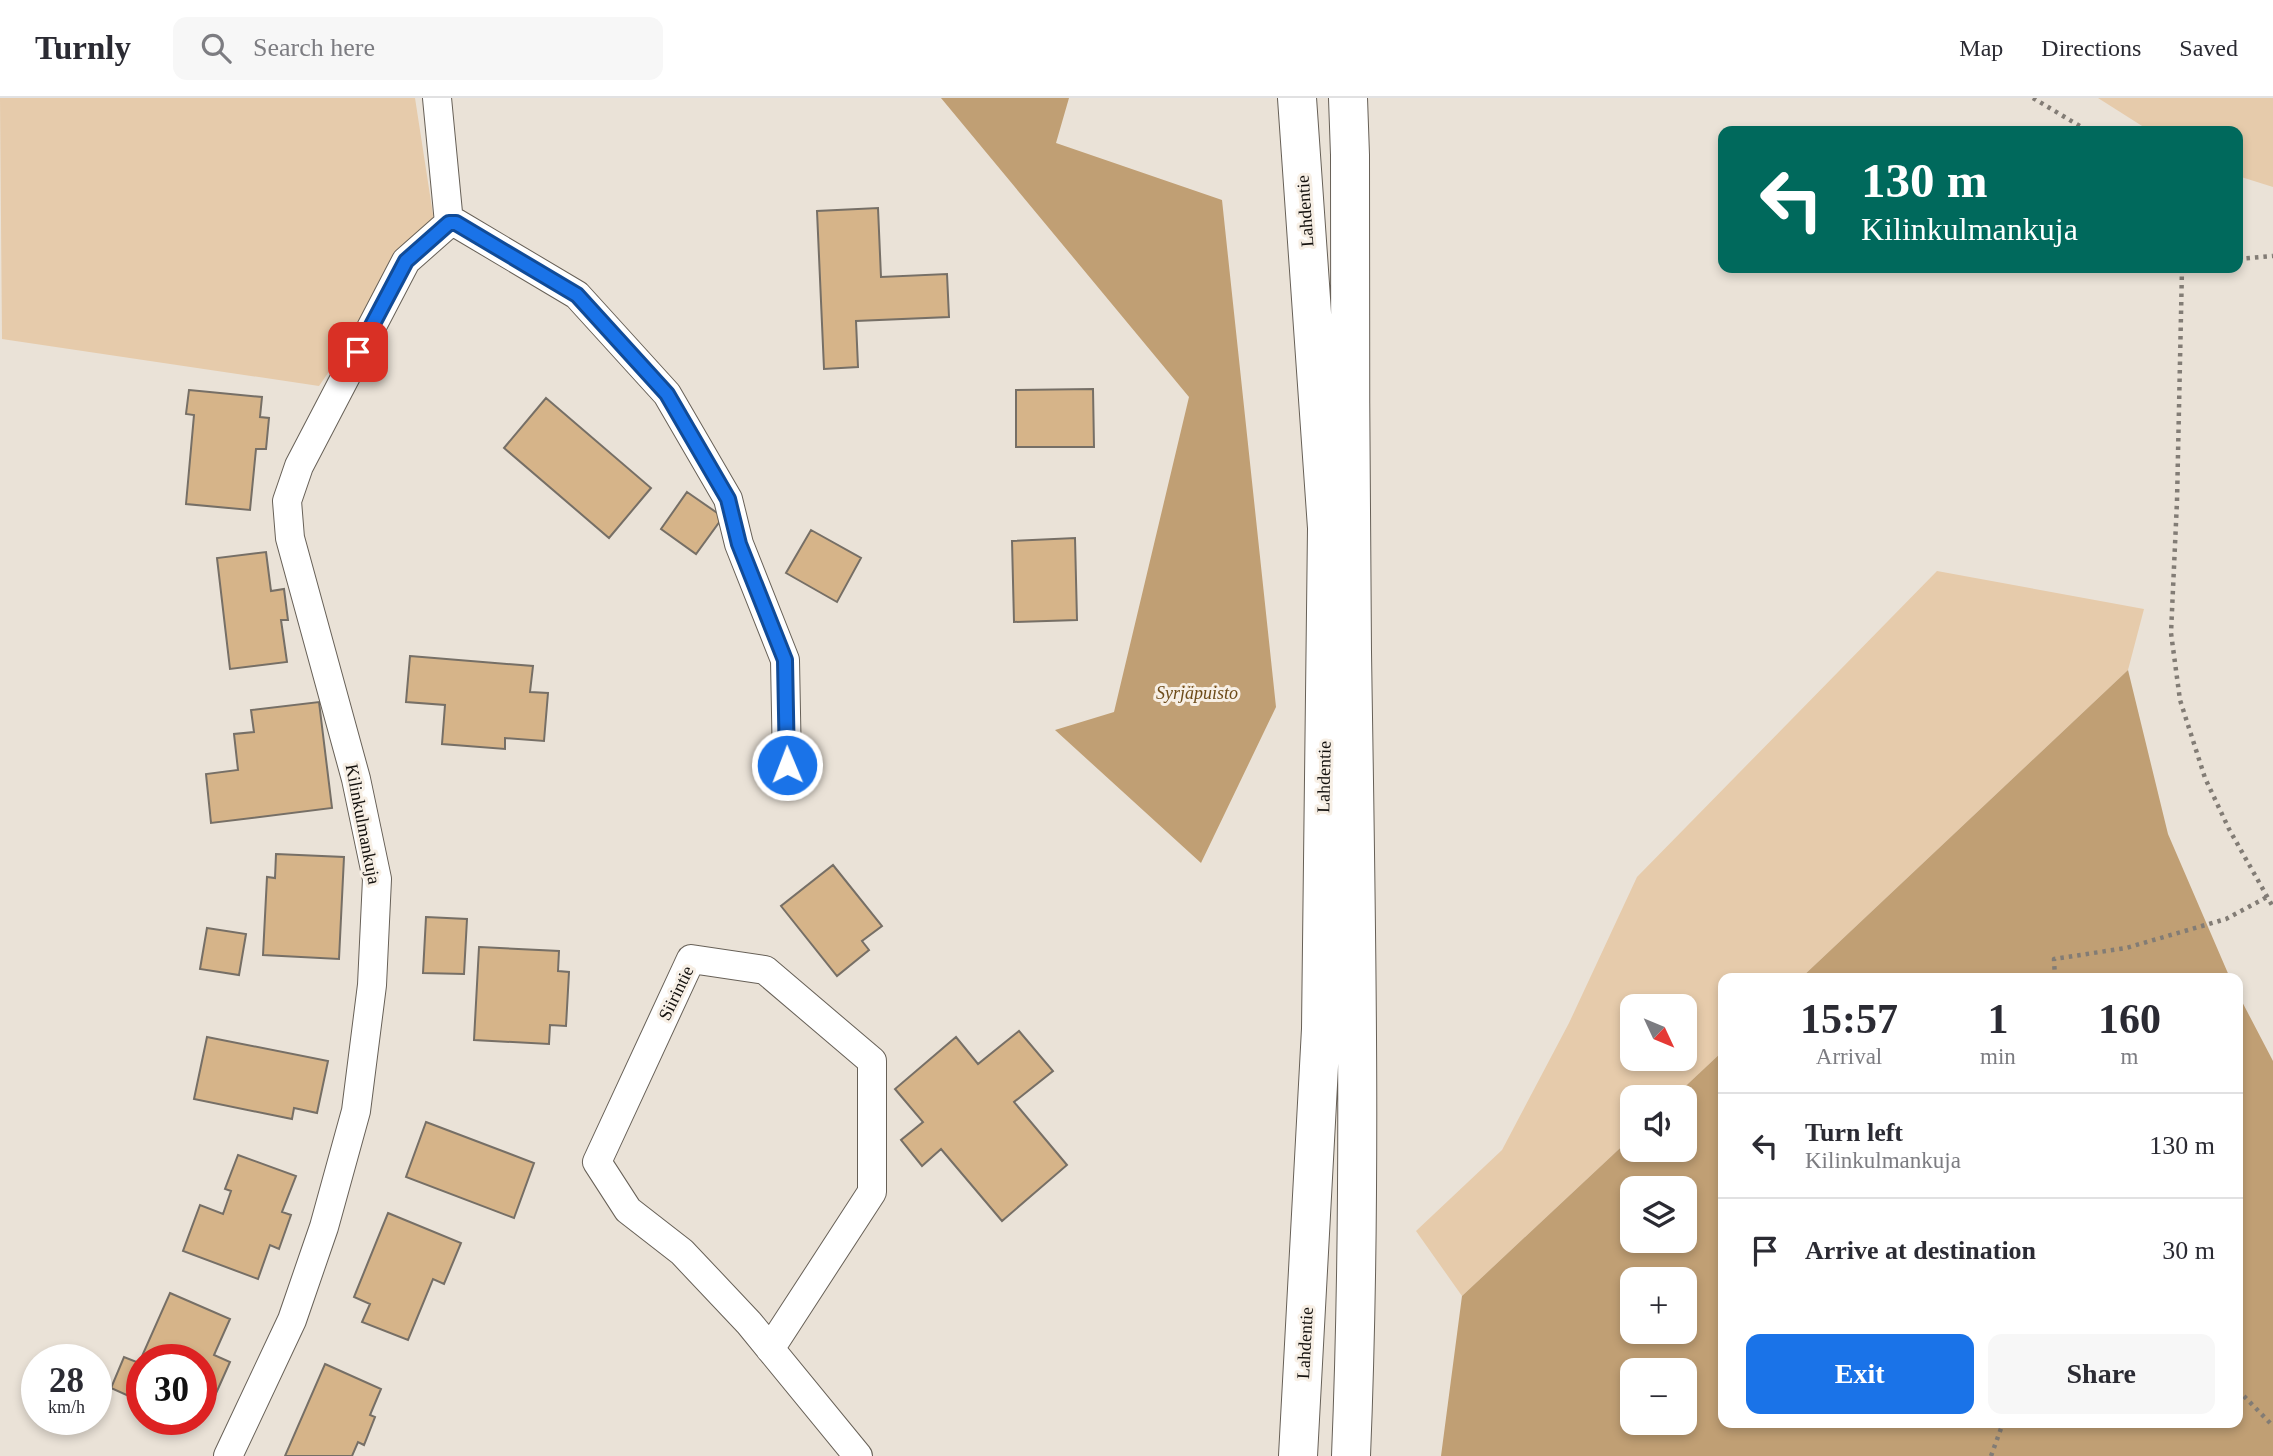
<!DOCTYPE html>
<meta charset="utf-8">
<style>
:root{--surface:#fff;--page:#f7f7f7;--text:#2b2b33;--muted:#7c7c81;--line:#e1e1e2;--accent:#1a73e8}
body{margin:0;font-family:"Times New Roman",serif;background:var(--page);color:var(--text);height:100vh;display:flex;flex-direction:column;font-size:26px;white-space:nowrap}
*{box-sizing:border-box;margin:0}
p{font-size:23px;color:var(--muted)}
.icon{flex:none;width:38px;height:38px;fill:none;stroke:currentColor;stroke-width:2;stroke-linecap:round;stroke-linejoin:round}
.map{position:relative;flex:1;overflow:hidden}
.drawer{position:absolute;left:1718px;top:875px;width:525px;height:455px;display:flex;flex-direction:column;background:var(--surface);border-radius:14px;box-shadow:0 4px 10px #0003}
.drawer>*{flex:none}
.banner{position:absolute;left:1718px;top:28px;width:525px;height:147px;border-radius:14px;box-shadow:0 4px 10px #0003;background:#00695c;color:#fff;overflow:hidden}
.needle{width:46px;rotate:134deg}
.tools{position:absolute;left:1620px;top:896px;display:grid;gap:14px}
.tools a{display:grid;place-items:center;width:77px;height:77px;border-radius:14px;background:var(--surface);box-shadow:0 4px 10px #0003;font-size:35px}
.speed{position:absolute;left:21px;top:1246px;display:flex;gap:14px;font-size:35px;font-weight:700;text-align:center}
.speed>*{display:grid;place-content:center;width:91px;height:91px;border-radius:50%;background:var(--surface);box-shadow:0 4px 10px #0003;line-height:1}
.speed small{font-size:18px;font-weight:400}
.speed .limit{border:10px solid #d22;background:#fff;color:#111}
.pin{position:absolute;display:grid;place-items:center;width:60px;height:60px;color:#fff;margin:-30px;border-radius:14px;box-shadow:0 4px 10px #0006}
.me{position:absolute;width:77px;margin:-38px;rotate:359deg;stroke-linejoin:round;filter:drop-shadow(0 0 5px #0008)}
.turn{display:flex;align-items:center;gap:24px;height:147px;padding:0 28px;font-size:32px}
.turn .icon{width:91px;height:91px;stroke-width:2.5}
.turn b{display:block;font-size:49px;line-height:60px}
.eta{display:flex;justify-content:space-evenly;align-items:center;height:119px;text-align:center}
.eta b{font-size:42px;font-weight:600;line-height:49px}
.cta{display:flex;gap:14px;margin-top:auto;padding:14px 28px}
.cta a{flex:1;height:80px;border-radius:14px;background:var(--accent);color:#fff;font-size:28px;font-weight:600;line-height:80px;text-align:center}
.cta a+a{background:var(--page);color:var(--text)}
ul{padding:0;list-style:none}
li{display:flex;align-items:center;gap:21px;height:105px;padding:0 28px;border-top:2px solid var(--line)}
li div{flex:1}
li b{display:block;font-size:26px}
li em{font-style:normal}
header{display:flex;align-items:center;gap:42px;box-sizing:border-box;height:98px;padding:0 35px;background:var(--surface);border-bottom:2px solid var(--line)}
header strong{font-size:33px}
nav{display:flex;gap:38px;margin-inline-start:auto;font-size:24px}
.search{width:490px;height:63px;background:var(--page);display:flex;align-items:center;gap:18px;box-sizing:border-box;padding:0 24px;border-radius:14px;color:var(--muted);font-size:26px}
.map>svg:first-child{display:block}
.green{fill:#e6cbab;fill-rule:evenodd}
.forest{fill:#c09f74;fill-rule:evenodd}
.building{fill:#d6b489;stroke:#766f66;stroke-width:2}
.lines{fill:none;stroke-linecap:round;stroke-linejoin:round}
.minor-casing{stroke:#676057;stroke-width:30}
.primary-casing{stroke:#676057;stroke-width:40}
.path{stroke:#827c75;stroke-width:4.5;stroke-dasharray:3.5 5;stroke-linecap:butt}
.minor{stroke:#fff;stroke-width:28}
.primary{stroke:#fff;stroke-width:38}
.route-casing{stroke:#114b97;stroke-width:18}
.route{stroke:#1a73e8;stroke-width:12}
.labels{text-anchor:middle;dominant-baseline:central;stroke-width:6;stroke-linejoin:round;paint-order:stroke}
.street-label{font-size:18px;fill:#13100d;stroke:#f7efe5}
.park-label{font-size:18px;font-style:italic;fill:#6d4b19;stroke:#f7efe5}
</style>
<header>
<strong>Turnly</strong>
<div class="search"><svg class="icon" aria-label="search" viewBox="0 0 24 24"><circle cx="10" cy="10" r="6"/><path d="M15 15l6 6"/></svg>Search here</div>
<nav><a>Map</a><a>Directions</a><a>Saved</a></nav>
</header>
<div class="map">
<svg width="2273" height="1358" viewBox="0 0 2273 1358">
<rect width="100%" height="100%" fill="#eae2d7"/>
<path class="green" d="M0,0H415L434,123L319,288L2,241Z
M2098,0H2273V89L2238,78V33H2150Z
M1937,473L2144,511L2128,572L1801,880H1724V952L1674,999H1633V1038L1462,1198L1416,1133L1502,1052L1569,925L1637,779ZM1633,908H1685V961H1633Z"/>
<path class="forest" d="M941,0H1069L1056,45L1222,102L1276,609L1201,765L1055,632L1114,614L1189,299Z
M2128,572L2168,736L2230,880H1801Z
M2238,896L2273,963V1358H1441L1462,1198L1633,1038V1052H1685V999H1674L1724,952V1325H2238ZM1633,1090H1685V1143H1633ZM1633,1181H1685V1234H1633ZM1633,1272H1685V1325H1633Z"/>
<path class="building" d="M878,110L881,179L947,176L949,219L856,223L858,269L824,271L817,113Z
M1093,291L1094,349H1016V292Z
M189,292L262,299L260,319L269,320L266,351H256L250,412L186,406L194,317L186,316Z
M546,300L651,390L609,440L504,350Z
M687,394L723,419L696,456L661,431Z
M811,432L861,460L837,504L786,475Z
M1075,440L1077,522L1014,524L1012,443Z
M266,454L271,493L284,491L288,522H281L287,564L230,571L217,460Z
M410,558L533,568L530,594L548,595L544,643L505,640V651L442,646L445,607L406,604Z
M319,604L332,710L211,725L206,676L238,672L234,636L254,634L251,612Z
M276,756L344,759L339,861L263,857L267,779L275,780Z
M833,767L882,828L862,843L869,852L837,878L781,808Z
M426,819L467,821L464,876L423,875Z
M207,830L246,836L239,877L200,871Z
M479,849L559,853L558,873L569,874L566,928L550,927L549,946L474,942Z
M1019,933L1053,973L1014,1004L1067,1067L1002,1123L941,1051L922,1068L901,1042L923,1024L895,991L956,939L978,966Z
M207,939L328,963L317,1015L294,1010L292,1021L194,1001Z
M426,1024L534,1065L514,1120L406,1079Z
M238,1057L296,1078L282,1114L291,1117L279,1151L270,1147L258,1181L183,1153L200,1107L223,1116L231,1093L225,1091Z
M388,1115L461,1145L444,1186L433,1181L408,1242L362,1224L370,1206L354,1199Z
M170,1195L230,1221L214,1257L230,1264L205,1320L201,1319V1262H142V1304L111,1290L124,1259L139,1265Z
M325,1266L381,1291L370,1317L375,1319L364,1347L358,1344L352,1358H285Z"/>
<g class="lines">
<g class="minor-casing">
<path id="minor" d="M437,0L449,125
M449,125H456L577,197L667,296L728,401L739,446L785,562L787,667
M770,1251L872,1094V963L765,872L691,861L597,1064L628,1112L682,1154L749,1225L858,1358
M228,1358L292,1222L324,1129L356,1013L372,887L377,781L356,681L290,440L287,403L299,368L406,163L449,125"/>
</g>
<g class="primary-casing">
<path id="primary" d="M1297,0L1327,430L1321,931L1298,1358
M1348,0L1350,57C1350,223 1350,388 1352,554C1356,822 1362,1090 1351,1358"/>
</g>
<path class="path" d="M2033,0L2088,33
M2238,161L2273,158
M2182,170L2177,403L2171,535L2180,602L2205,680L2229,731L2273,809
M2055,880L2054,861L2126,850L2226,821L2267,799
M2238,1292L2273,1328
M1991,1358L2003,1325"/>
<use href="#minor" class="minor"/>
<use href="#primary" class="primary"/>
</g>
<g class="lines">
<g class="route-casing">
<path id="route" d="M358,254L406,163L449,125H456L577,197L667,296L728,401L739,446L785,562L787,667"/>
</g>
<use href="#route" class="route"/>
</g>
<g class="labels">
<g class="street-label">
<text transform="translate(1305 113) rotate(-94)">Lahdentie</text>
<text transform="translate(1324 679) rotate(-89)">Lahdentie</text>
<text transform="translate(363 726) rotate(79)">Kilinkulmankuja</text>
<text transform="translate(676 895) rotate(-64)">Siirintie</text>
<text transform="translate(1305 1245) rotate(-87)">Lahdentie</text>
</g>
<g class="park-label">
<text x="1197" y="595">Syrjäpuisto</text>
</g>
</g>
</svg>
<div class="tools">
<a><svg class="needle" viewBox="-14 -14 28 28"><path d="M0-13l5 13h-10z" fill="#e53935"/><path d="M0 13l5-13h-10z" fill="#7c7c81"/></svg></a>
<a><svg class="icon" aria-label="sound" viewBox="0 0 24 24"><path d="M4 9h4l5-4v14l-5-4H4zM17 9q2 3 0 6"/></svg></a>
<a><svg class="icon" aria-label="layers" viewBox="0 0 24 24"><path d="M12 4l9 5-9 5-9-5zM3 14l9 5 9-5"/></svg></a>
<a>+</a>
<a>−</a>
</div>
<div class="speed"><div>28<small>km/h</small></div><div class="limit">30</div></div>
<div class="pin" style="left:358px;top:254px;background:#d93025"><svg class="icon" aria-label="arrive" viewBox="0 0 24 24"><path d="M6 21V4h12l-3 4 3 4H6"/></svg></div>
<svg class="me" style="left:787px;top:667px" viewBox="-20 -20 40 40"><circle r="17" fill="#1a73e8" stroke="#fff" stroke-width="3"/><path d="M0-11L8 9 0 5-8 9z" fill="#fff"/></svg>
<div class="banner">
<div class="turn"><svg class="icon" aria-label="left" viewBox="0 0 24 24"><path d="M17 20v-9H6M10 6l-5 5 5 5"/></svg><div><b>130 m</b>Kilinkulmankuja</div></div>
</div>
<section class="drawer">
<div class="eta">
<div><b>15:57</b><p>Arrival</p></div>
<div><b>1</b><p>min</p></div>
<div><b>160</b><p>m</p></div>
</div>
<ul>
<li><svg class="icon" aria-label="left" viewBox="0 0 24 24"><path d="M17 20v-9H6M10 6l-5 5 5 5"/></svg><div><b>Turn left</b><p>Kilinkulmankuja</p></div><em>130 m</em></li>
<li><svg class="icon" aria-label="arrive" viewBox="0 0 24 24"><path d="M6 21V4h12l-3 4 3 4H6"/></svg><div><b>Arrive at destination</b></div><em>30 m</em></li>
</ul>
<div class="cta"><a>Exit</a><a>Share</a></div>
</section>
</div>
